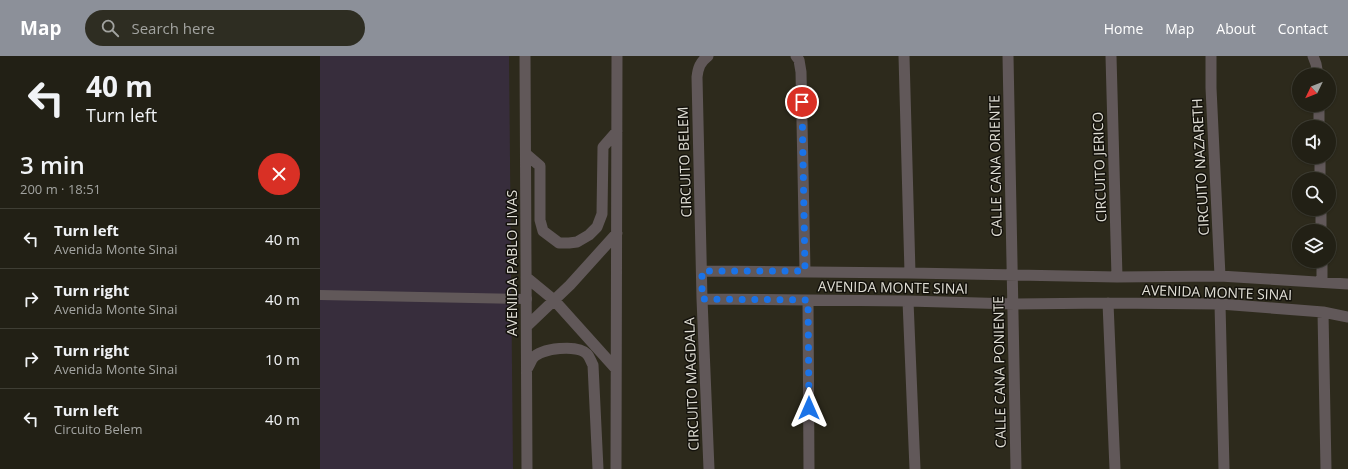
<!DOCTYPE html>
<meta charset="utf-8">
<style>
:root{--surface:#222015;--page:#2e2d22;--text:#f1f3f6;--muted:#a2a3a0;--line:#3f3e34;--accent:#8c9099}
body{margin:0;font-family:"Open Sans",sans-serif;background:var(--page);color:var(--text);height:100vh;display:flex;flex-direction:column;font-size:15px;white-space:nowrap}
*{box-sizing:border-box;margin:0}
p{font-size:13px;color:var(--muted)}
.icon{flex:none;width:22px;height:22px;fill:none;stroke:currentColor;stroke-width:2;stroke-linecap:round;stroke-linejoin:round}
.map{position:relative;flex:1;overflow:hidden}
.details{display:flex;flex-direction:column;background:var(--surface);width:320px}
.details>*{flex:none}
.guide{background:#222015;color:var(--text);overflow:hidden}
.needle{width:26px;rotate:227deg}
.fabs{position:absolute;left:972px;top:12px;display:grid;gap:8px}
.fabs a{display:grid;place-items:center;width:44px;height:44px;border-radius:50%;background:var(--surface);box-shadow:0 1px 3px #0004,0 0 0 1px var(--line);font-size:20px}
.pin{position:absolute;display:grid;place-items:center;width:34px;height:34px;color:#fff;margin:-17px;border:2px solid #fff;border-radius:50%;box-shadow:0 1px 4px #0007}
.me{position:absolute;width:44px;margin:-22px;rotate:0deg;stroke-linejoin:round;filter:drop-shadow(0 0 3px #0008)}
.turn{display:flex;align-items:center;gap:14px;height:84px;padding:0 20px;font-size:18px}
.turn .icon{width:52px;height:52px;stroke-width:2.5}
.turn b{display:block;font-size:28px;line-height:34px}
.round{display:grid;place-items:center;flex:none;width:42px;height:42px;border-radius:21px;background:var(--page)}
.head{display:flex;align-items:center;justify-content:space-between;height:68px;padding:0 20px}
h1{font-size:24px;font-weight:600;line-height:30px}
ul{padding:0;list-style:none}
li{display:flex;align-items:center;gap:12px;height:60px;padding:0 20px;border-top:1px solid var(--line)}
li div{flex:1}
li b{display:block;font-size:15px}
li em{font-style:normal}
header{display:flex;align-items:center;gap:24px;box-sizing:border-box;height:56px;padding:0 20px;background:var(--accent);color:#fff}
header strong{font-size:19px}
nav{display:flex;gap:22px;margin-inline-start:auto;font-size:14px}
.search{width:280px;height:36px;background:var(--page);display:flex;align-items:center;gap:10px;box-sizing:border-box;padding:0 14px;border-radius:22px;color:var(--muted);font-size:15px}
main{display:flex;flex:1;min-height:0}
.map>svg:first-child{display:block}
.industrial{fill:#372d3c}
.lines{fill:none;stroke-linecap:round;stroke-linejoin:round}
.service{stroke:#615859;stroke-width:10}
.minor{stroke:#615859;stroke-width:11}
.route{stroke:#1a73e8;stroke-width:7;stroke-dasharray:0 12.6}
.labels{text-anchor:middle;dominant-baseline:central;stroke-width:3;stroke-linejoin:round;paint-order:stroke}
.street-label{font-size:14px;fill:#e1dfd6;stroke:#14120c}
</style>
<header>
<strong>Map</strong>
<div class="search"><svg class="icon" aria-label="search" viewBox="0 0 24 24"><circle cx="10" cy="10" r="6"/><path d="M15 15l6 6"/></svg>Search here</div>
<nav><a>Home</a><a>Map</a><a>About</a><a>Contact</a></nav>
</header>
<main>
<section class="details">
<div class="guide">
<div class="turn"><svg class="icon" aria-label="left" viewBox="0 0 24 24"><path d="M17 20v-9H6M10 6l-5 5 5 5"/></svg><div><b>40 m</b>Turn left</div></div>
</div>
<div class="head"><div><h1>3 min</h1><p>200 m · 18:51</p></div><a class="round" style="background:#d93025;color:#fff"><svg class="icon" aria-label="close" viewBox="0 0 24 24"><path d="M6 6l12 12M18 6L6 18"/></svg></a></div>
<ul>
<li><svg class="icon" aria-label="left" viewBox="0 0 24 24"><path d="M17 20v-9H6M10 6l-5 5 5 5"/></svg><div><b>Turn left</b><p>Avenida Monte Sinai</p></div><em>40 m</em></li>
<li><svg class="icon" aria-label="right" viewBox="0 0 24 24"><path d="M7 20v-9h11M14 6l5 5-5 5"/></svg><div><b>Turn right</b><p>Avenida Monte Sinai</p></div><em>40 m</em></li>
<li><svg class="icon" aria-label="right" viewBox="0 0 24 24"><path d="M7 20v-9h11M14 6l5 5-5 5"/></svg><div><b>Turn right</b><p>Avenida Monte Sinai</p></div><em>10 m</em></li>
<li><svg class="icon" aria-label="left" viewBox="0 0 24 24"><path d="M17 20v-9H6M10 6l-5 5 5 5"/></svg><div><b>Turn left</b><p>Circuito Belem</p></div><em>40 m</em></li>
</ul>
</section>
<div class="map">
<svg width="1028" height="413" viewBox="0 0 1028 413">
<rect width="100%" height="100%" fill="#2d2a1c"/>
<path class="industrial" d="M0,0H189L193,413H0Z"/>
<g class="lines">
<path class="service" d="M0,239L207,243"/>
<path class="minor" d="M205,0L207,413
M388,0C380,6 378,12 377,21L382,243L389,413
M476,0L479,4L481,16L485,215
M584,0L590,217
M688,0L696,413
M791,0L797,221
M891,0V32L900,220
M993,0L996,8L998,19
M999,49V71
M206,98L220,110V164L223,175L239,187H249L257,186L269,179L277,171L282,158L283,91L297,75
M1000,101V123
M1001,153V175
M1002,205V226
M382,215L590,217L797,221L900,220L1028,228
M206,221L234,244L296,313
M382,243L588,245L694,248L788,247L900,248L1003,256L1028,261
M488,244L489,413
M588,245L595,413
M788,247L795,413
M900,248L904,413
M1003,256L1006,413
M207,270L250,229L297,177
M207,313C209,310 211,305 213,302C221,292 258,288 267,298C270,301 271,306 273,309L278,413
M296,413L297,0"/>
</g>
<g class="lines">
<path class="route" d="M482,46L485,215H382V243L488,244L489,352"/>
</g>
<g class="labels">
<g class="street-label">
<text transform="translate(364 106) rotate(-92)">CIRCUITO BELEM</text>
<text transform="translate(675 110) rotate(-91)">CALLE CANA ORIENTE</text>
<text transform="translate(779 111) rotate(-92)">CIRCUITO JERICO</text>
<text transform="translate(880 111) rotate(-93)">CIRCUITO NAZARETH</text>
<text transform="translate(191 207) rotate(-90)">AVENIDA PABLO LIVAS</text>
<text transform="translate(573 231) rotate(1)">AVENIDA MONTE SINAI</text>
<text transform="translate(897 236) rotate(2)">AVENIDA MONTE SINAI</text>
<text transform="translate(679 316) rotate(-91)">CALLE CANA PONIENTE</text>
<text transform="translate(371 328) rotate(-92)">CIRCUITO MAGDALA</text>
</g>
</g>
</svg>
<div class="fabs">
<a><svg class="needle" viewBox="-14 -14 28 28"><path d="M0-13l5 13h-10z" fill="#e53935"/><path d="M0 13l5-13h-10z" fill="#a2a3a0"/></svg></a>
<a><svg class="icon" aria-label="sound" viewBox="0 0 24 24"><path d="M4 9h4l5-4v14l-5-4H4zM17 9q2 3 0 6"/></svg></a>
<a><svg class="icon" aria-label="search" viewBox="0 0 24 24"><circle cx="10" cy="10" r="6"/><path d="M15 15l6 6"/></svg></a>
<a><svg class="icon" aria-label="layers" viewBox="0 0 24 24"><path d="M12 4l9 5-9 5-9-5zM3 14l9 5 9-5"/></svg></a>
</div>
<div class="pin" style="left:482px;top:46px;background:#d93025"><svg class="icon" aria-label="arrive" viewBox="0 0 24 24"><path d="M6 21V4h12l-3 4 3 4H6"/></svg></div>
<svg class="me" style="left:489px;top:352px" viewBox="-20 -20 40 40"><path d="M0-17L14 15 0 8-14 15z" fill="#1a73e8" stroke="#fff" stroke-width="4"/></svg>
</div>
</main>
